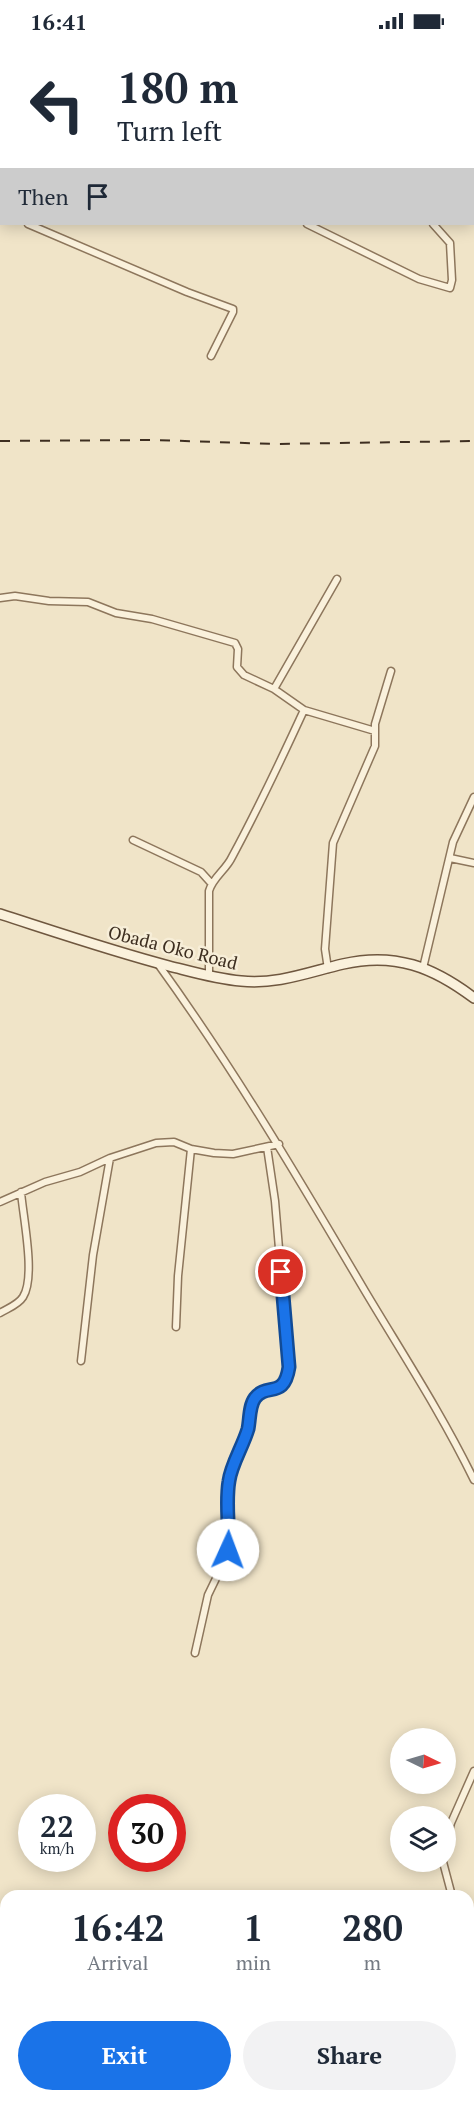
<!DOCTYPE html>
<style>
:root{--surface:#fff;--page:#f2f2f3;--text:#1f2937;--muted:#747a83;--accent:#1a73e8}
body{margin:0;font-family:"PT Serif",serif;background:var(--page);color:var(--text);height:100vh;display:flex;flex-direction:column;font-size:22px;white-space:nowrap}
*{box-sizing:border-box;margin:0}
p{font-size:20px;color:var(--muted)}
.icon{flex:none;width:33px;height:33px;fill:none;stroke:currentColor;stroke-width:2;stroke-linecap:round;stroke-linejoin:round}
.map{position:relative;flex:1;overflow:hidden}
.side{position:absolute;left:0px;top:1848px;width:474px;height:212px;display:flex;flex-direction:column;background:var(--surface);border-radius:18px 18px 0 0;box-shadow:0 3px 15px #0003}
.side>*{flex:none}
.guide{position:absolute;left:0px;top:0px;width:474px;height:183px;box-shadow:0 3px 15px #0003;background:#fff;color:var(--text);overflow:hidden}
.needle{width:39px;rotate:95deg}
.tools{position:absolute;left:390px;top:1686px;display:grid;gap:12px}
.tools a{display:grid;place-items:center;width:66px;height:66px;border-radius:50%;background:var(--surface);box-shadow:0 3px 15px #0003;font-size:30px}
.speed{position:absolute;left:18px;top:1752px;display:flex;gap:12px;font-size:30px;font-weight:700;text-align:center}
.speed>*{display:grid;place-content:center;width:78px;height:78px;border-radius:50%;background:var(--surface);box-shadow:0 3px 15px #0003;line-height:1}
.speed small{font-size:15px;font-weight:400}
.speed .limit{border:9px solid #d22;background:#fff;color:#111}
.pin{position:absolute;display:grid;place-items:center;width:51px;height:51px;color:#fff;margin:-26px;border:3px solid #fff;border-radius:50%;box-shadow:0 2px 6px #0007}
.me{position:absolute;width:66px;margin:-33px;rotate:2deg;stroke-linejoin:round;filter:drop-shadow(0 0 4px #0008)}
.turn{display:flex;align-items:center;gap:21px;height:126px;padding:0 18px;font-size:27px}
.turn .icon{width:78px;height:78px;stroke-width:2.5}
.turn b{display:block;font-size:42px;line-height:51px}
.then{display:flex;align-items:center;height:57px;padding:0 18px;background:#0003;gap:12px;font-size:22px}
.eta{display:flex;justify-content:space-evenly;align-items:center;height:102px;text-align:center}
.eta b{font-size:36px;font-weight:700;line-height:42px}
.cta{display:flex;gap:12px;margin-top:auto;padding:12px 18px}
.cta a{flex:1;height:69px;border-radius:36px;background:var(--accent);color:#fff;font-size:24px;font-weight:700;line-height:69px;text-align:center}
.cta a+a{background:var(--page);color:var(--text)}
.status{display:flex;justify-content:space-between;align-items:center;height:42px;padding:0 30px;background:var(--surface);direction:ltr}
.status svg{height:16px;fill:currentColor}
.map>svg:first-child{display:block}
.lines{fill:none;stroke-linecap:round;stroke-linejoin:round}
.river{stroke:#a9c4bc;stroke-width:14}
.street-casing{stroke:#8d765c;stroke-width:9}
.secondary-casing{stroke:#6f573f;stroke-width:12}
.street{stroke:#faf1dc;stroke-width:6}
.secondary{stroke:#faf1dc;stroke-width:9}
.rail{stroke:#3d2e20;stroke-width:2;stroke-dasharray:10 10;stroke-linecap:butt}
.route-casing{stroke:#114b97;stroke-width:15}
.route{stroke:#1a73e8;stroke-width:10}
.labels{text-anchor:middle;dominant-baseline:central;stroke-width:5;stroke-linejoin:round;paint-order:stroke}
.street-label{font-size:18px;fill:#3d2e20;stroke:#f7eed8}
</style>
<div class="status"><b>16:41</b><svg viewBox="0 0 49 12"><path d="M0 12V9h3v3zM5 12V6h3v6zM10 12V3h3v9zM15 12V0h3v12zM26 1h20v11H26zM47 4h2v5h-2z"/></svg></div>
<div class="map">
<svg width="474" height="2059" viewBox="0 0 474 2059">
<rect width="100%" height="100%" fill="#f0e4c8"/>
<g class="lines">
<path class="river" d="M468,1974L474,1972
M0,2002L6,2003"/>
<g class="street-casing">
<path id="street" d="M165,0L168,2
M308,0H311
M28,2V0
M222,2L223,0
M0,12L2,13
M0,25H2
M0,170L2,171
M28,182L187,250L233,267V270L211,314
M307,182L419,237L450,246L452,238L450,201L433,182
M0,556L15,554L49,559L88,560L116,571L152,577L235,601L238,607L237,625L244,633L274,647L304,668L375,689
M274,647L337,537
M133,798L201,830L211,841
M450,816L474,821
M158,922C234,1027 299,1137 365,1249C402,1311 442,1372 474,1438
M423,926L453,800L474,755
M328,927L325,907L333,801L375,704V682L391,629
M209,934V849C213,835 226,828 232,815C258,767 281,718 304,668
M0,1160L45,1140L80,1130L110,1116L156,1101L174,1100L191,1107L214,1111L233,1112L279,1102
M0,1271C8,1266 18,1263 23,1255C36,1235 23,1175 21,1150
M176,1285L178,1234L191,1107
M81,1319L93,1213L110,1116
M195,1611L208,1553L222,1524L228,1508L229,1489L227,1456L229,1436L246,1393L252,1364L255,1356L261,1351L284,1343L289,1325L275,1159L267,1105
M446,1799L451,1781L474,1729
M443,1820L452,1854"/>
</g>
<g class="secondary-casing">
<path id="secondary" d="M0,872C56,890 112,909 169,924C193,930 216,937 241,939C276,943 309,930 343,922C395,910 433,925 474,956"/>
</g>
<use href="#street" class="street"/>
<use href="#secondary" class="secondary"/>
<path class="rail" d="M0,399L155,398L275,402L474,399"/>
</g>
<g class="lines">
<g class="route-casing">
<path id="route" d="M228,1508C230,1485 225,1462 229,1439C231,1423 243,1404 248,1387C250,1378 249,1364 255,1356C267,1340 284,1358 289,1325L281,1230"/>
</g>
<use href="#route" class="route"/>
</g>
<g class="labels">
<g class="street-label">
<text transform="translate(173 905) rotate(14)">Obada Oko Road</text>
</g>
</g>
</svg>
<div class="tools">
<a><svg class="needle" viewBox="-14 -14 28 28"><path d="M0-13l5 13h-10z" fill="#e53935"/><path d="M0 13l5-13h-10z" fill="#747a83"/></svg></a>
<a><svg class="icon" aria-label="layers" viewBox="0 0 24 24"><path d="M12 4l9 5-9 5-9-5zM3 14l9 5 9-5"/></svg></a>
</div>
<div class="speed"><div>22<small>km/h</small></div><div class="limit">30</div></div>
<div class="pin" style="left:281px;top:1230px;background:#d93025"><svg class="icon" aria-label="arrive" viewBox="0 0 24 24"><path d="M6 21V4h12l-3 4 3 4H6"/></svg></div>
<svg class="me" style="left:228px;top:1508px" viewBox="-20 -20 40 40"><circle r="19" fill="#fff"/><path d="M0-13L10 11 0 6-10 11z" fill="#1a73e8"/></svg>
<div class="guide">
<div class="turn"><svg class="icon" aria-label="left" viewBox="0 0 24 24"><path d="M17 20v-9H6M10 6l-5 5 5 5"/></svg><div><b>180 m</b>Turn left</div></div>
<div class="then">Then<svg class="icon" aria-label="arrive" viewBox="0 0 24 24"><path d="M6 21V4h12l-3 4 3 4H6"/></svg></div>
</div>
<section class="side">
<div class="eta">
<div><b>16:42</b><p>Arrival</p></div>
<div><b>1</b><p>min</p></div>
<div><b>280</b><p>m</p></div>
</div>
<div class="cta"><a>Exit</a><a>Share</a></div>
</section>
</div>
